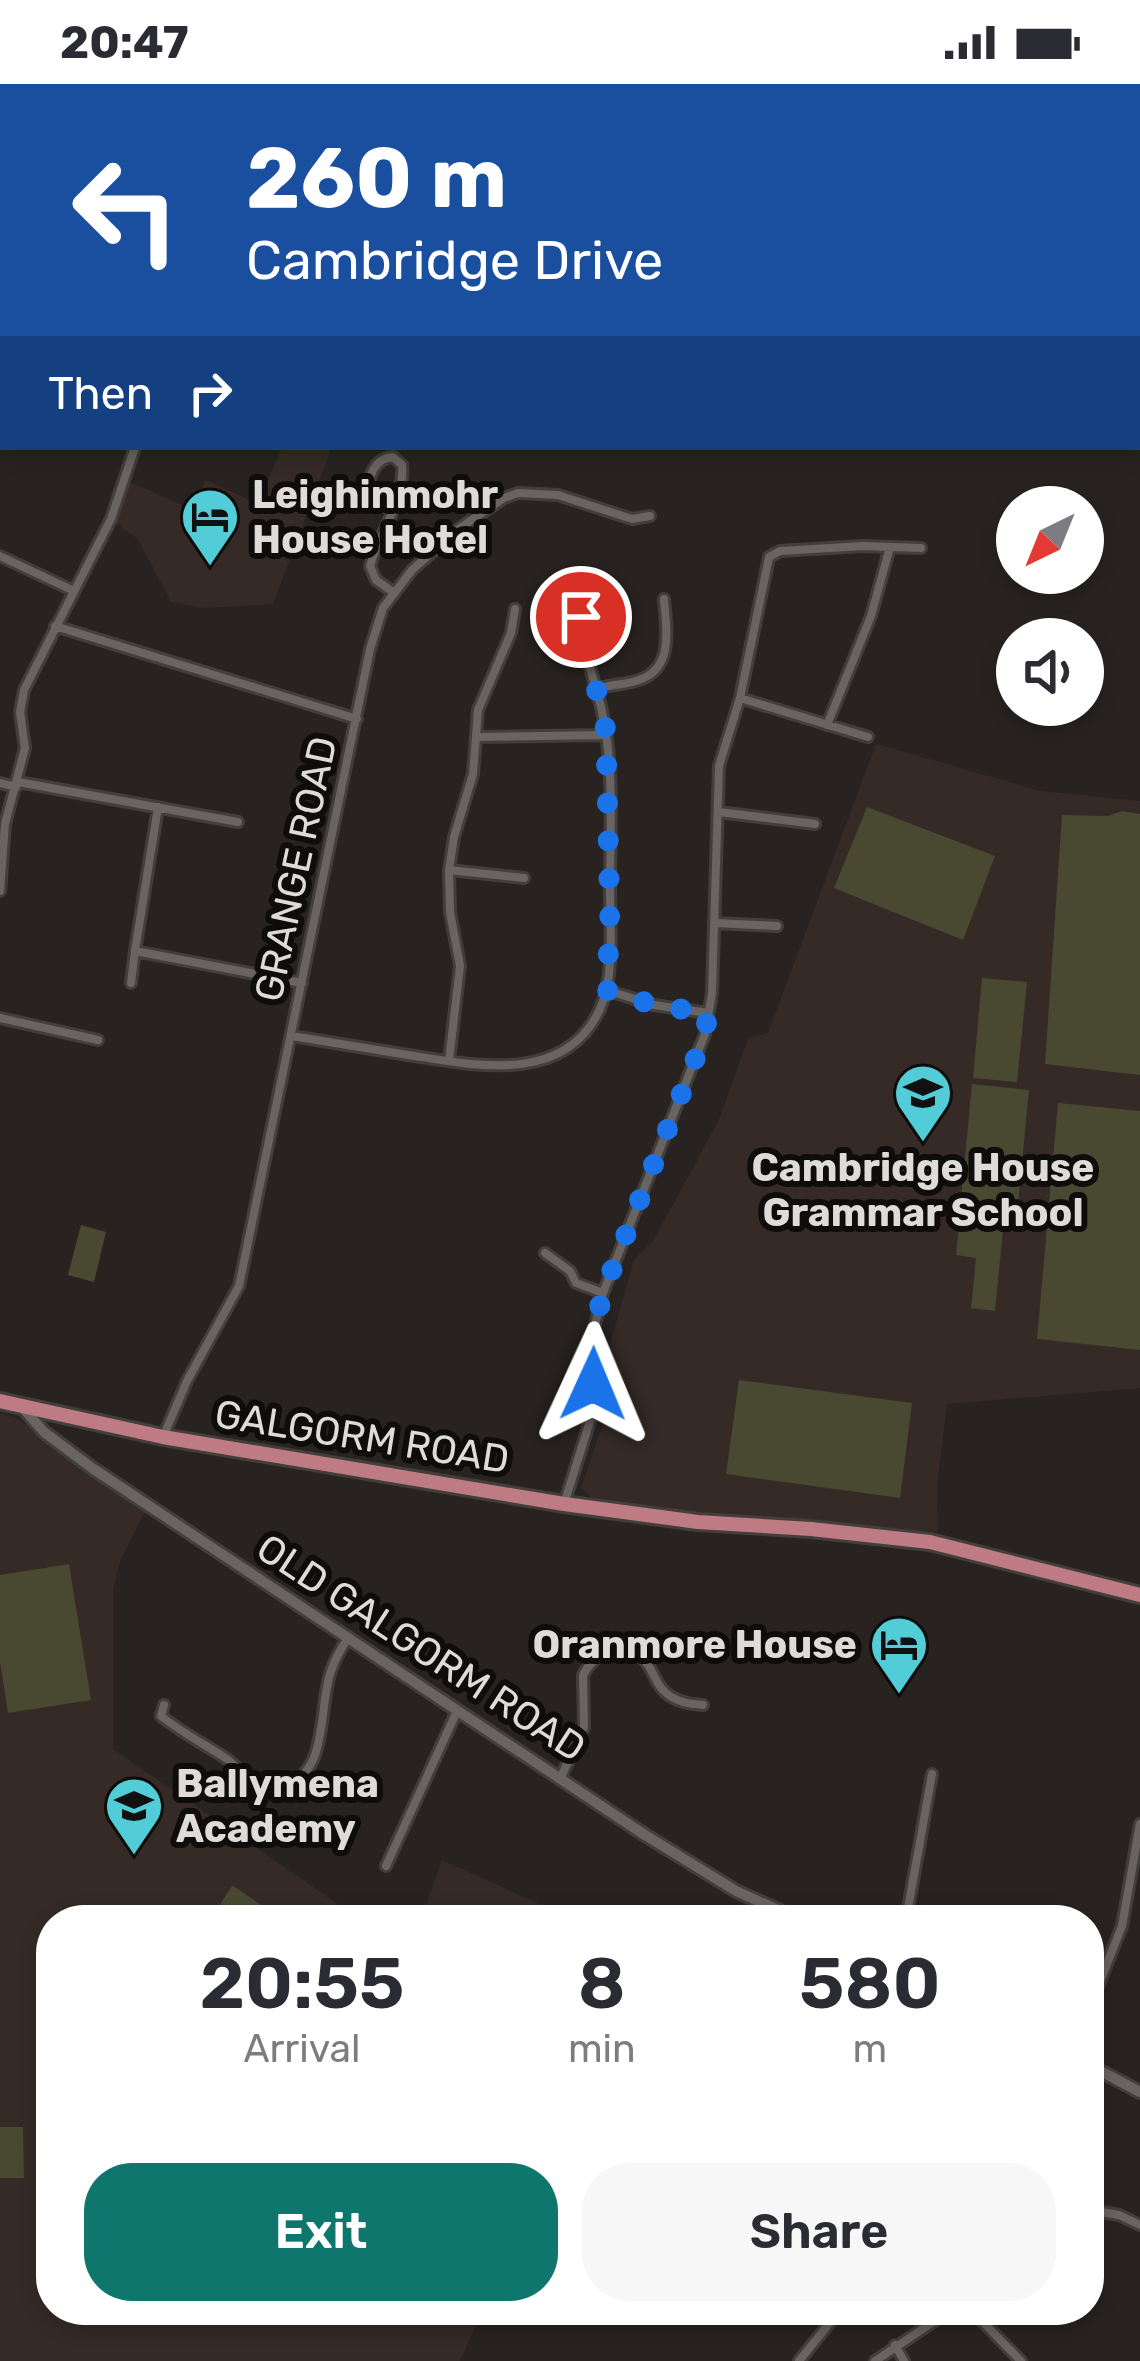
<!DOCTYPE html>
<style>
:root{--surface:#fff;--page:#f7f7f7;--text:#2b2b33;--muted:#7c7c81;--accent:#0f766e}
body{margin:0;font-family:Rubik,sans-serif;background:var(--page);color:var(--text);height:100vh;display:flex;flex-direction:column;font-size:45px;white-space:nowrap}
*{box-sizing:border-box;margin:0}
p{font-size:39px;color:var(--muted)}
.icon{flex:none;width:66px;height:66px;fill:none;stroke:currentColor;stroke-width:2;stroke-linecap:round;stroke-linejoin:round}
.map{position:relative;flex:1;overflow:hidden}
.drawer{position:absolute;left:36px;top:1821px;width:1068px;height:420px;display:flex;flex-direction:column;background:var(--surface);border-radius:48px;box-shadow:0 6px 18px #0003}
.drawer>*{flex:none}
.guide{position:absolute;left:0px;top:0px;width:1140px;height:366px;box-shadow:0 6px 18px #0003;background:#1a4fa0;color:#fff;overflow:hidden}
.needle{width:78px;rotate:223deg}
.tools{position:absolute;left:996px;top:402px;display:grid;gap:24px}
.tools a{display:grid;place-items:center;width:108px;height:108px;border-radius:50%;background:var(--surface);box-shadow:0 6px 18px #0003;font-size:60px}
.pin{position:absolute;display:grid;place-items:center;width:102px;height:102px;color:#fff;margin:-51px;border:6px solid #fff;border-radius:50%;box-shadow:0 3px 12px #0007}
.me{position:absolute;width:132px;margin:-66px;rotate:1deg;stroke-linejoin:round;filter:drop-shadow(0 0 9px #0008)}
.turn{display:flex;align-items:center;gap:42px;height:252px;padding:0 48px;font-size:54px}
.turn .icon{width:156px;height:156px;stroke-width:2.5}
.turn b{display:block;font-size:84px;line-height:102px}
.then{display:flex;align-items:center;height:114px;padding:0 48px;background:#0003;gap:24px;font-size:45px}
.eta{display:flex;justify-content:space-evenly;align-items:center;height:204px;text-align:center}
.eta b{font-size:72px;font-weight:600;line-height:84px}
.primary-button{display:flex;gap:24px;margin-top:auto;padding:24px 48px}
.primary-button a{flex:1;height:138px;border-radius:48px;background:var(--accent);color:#fff;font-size:48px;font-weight:600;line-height:138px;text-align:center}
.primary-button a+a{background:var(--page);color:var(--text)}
.status{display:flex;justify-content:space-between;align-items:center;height:84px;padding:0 60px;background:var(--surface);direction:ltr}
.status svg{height:33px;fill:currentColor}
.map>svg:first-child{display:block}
.built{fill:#352a26}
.green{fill:#494932}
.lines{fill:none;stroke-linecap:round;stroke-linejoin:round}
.minor-casing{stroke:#413e3c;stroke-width:14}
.tertiary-casing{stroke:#413e3c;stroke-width:16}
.primary-casing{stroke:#413e3c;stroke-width:20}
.minor{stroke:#696361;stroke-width:8}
.tertiary{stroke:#696361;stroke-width:10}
.primary{stroke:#be7b83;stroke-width:14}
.route{stroke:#1a73e8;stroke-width:21;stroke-dasharray:0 37.8}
.labels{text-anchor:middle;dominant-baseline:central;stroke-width:12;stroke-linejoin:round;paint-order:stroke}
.poi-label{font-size:39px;font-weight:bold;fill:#dedbd9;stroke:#0f0d0c;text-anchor:start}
.street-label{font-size:39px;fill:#dedbd9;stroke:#0f0d0c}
</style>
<div class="status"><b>20:47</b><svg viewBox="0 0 49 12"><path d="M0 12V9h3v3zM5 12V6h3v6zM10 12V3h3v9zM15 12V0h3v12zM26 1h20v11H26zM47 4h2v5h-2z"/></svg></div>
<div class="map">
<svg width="1140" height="2277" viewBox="0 0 1140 2277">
<rect width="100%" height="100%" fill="#282321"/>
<path class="built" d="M282,363H332L273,520L203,524L171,518L138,455L115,439L128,397L191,425L206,396L258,420Z
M876,660L1041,707L1140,717V1304L947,1320L937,1402L938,1448L708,1430L590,1413L581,1404L605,1334L609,1264L634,1176L653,1157L718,1038L748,955L768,949Z
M0,1329L17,1334L149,1429L143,1431L121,1475L113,1505V1665L361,1836H51V2226H483L460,2277H0Z
M442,1776L546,1823L541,1832L549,1836H421Z"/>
<path class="green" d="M867,723L995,772L963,856L834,804Z
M1122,727L1140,730V991L1045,980L1062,731L1108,732Z
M982,894L1027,898L1017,998L973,994Z
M972,1000L1029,1006L1018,1120L961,1115Z
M1058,1019L1140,1027V1266L1037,1255Z
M961,1121L1005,1125L995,1227L971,1224L976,1174L956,1171Z
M81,1141L106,1148L94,1198L68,1191Z
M739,1296L912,1319L900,1414L726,1390Z
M69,1480L91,1616L8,1629L0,1578V1491Z
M232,1802H233L284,1836H210Z
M0,2043H23L24,2094H0Z"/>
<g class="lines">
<g class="minor-casing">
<path id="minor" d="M392,429L368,404C370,389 376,374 393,373L402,381C405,417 379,449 370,482L376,496L393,508
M0,472L74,507
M601,522L588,525L581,533L582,555L596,605C611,600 630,601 644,594C674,580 666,542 664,515
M55,542L357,635
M740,614L868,653
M827,641L871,532L890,463
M476,653L606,651
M18,698L238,738
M0,699L16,703
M158,723L135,867L302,899
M719,728L815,740
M449,786L524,794
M0,807L5,740L25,664L20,628L24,606L111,435L135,363
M715,839L777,842
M131,899L135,867
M606,906L654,921L708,929
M0,934L98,956
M292,952C329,958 365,964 402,970C468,980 564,1004 600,925C615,890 610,844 610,806C610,742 616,667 596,605
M449,977L460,882L450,828L449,786L454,753L473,690L478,626L511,549L515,525
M545,1169L570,1187L576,1199L603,1209
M163,1353L187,1297L239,1202L370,565L383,524L412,486L457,446L504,414L518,409L558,411L632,435L650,432
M564,1420L590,1337L593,1249L603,1209L705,950L712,909L719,682L740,614L769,473L780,467L863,462L921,464
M164,1621L161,1632C181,1648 202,1659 224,1673C237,1681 246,1696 260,1703C284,1715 309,1691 316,1668C329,1623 318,1595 349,1553
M561,1693L584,1643L583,1591C595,1568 625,1551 645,1577C654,1587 655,1600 666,1609C677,1618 689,1620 703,1621
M386,1782L457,1627
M906,1836L932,1690
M1089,1925L1122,1842L1140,1740
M1089,2126L1119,2131L1140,2141
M971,2226L1021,2277
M895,2261L904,2277
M799,2277L840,2226
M875,2277L951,2226"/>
</g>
<g class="tertiary-casing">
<path id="tertiary" d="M22,1323L44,1348L92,1384L645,1751L736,1807L800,1836
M1089,1981L1140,2008"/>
</g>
<g class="primary-casing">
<path id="primary" d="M0,1317L163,1353L564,1420L698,1438L811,1445L930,1458L1140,1511"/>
</g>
<use href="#minor" class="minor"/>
<use href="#tertiary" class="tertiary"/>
<use href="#primary" class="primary"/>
</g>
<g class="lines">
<path class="route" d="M581,533C581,575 603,610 606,651L610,844L606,906L654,921L708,929L705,950L603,1209L593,1249V1300"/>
</g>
<defs>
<g id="hotel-pin" transform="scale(3)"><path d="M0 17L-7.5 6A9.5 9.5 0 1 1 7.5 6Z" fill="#52ccd6" stroke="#0f0d0c"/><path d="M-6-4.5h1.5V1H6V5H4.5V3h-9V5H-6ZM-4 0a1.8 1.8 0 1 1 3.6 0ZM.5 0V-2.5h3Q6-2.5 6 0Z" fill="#111"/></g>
<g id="school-pin" transform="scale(3)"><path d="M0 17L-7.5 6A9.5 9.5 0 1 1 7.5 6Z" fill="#52ccd6" stroke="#0f0d0c"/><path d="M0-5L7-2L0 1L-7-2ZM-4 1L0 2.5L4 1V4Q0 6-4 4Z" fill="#111"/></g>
</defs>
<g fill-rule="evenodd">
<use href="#hotel-pin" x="210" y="433"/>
<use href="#school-pin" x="923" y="1009"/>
<use href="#hotel-pin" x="899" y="1561"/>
<use href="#school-pin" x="134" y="1722"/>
</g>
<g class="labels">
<g class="poi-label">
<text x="252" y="411">Leighinmohr<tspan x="252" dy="45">House Hotel</tspan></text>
<text x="923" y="1084" text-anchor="middle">Cambridge House<tspan x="923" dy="45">Grammar School</tspan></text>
<text x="857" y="1561" text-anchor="end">Oranmore House</text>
<text x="176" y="1700">Ballymena<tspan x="176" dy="45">Academy</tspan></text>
</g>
<g class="street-label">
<text transform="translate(296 785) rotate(-78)">GRANGE ROAD</text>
<text transform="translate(362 1353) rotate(9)">GALGORM ROAD</text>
<text transform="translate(421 1564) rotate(33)">OLD GALGORM ROAD</text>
</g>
</g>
</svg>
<div class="tools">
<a><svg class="needle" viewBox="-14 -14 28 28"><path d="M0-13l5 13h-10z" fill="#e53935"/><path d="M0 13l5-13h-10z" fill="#7c7c81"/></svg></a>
<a><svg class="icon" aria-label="sound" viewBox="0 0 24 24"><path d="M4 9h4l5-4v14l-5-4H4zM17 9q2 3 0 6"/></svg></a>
</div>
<div class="pin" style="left:581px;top:533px;background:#d93025"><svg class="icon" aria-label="arrive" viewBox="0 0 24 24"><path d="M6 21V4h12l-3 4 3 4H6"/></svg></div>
<svg class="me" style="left:593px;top:1300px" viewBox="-20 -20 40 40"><path d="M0-17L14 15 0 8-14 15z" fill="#1a73e8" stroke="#fff" stroke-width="4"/></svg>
<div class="guide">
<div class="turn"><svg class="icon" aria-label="left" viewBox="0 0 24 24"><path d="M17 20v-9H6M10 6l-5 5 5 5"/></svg><div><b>260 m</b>Cambridge Drive</div></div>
<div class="then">Then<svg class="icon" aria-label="right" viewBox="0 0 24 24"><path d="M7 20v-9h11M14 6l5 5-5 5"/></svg></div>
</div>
<section class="drawer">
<div class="eta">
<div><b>20:55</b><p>Arrival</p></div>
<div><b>8</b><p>min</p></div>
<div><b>580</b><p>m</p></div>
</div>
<div class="primary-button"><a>Exit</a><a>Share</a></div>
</section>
</div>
